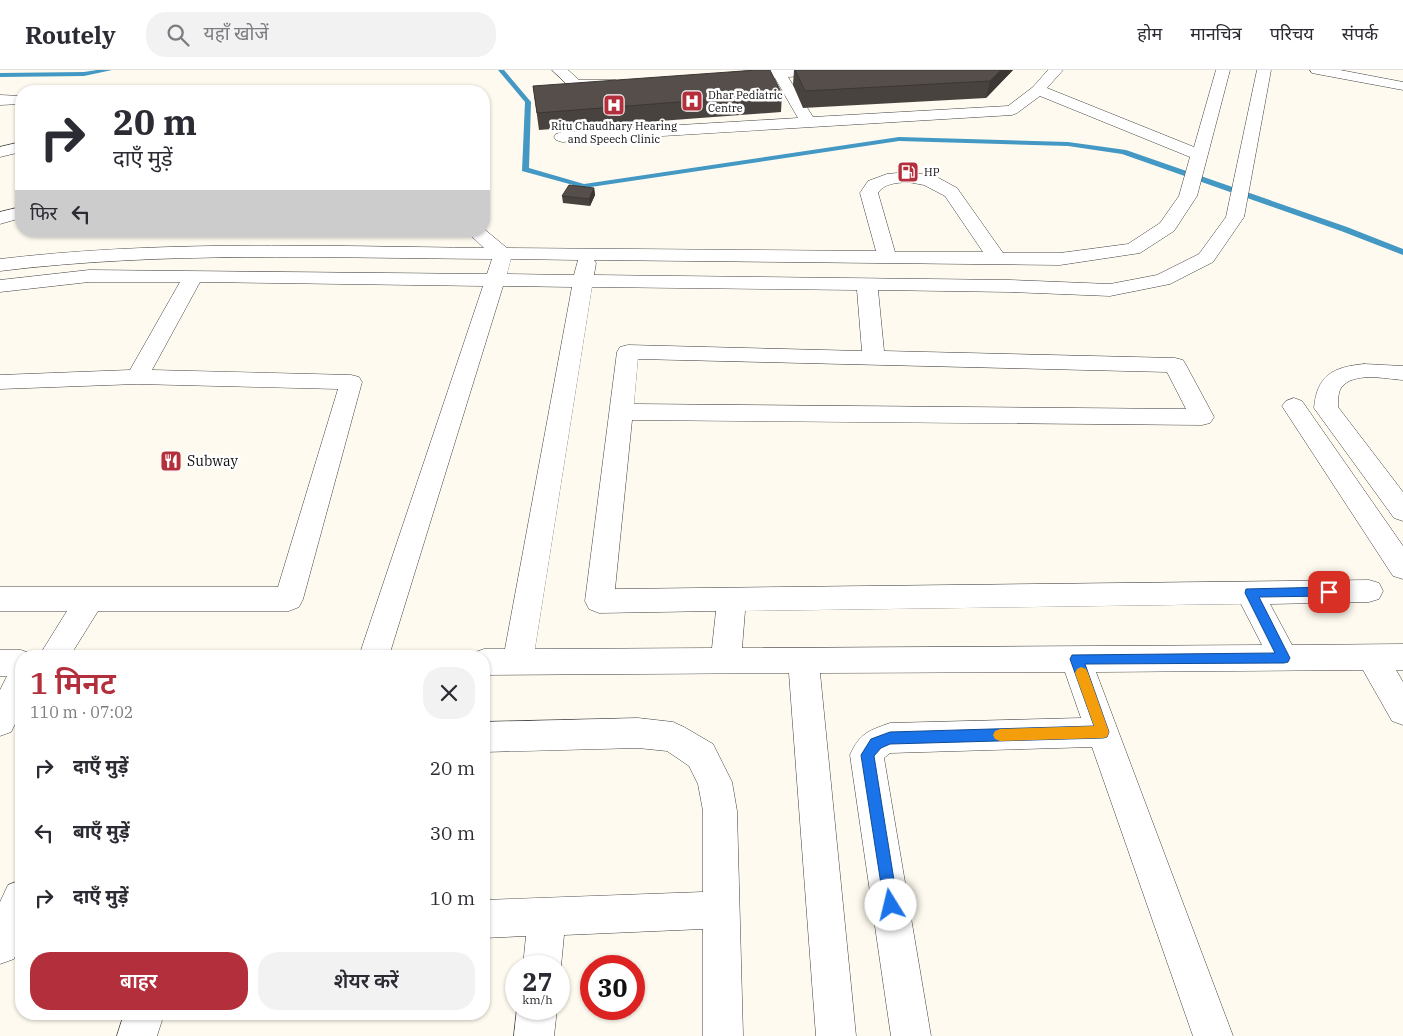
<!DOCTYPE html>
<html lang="hi">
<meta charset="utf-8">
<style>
:root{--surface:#fff;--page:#f2f2f3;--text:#2b2b33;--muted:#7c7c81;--line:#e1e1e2;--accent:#b42f3c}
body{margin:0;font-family:"IBM Plex Serif","Noto Sans Devanagari",serif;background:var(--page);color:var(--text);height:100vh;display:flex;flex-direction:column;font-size:19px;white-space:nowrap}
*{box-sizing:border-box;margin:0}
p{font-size:16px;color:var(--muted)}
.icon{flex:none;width:28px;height:28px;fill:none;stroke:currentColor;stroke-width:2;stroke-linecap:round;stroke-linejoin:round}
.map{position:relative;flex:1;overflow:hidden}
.sheet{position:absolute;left:15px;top:580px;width:475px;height:370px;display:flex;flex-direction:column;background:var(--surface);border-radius:20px;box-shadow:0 1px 4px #0004}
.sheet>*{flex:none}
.guide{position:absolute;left:15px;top:15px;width:475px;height:152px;border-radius:20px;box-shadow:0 1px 4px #0004;background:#fff;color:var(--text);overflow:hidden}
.speed{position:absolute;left:505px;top:885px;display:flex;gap:10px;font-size:25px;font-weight:700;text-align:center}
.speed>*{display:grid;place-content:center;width:65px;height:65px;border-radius:50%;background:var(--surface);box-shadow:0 1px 4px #0004;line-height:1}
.speed small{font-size:12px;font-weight:400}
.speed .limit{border:8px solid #d22;background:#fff;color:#111}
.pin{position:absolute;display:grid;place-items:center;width:42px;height:42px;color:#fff;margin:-21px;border-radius:10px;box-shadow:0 2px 8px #0006}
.me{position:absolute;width:55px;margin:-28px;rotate:351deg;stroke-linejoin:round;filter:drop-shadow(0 0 4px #0008)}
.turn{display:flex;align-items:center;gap:18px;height:105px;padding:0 15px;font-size:22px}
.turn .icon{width:65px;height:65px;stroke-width:2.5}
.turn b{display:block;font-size:35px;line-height:42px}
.then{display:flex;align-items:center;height:48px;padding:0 15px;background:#0003;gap:10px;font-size:19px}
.round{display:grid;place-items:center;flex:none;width:52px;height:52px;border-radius:20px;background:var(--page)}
.overview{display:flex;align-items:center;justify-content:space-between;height:85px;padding:0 15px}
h1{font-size:30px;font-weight:600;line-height:38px;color:var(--accent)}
.cta{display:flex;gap:10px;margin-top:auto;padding:10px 15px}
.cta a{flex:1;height:58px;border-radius:20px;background:var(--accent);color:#fff;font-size:20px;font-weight:600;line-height:58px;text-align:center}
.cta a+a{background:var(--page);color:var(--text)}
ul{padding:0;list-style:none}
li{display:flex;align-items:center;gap:15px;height:65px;padding:0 15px}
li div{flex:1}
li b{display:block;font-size:19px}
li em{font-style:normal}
header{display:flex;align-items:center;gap:30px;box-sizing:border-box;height:70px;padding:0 25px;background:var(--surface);border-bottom:1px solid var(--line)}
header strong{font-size:24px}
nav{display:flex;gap:28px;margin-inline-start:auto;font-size:18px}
.search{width:350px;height:45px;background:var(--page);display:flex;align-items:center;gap:12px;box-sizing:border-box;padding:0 18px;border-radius:20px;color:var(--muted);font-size:19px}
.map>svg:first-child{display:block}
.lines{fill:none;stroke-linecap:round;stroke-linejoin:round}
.stream{fill:#4398c4;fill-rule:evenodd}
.minor-casing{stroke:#404040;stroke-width:1}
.minor{fill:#fff;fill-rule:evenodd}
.wall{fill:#494340}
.shaded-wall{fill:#3c3734}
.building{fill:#554e4b;stroke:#3c3734}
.route{fill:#1a73e8;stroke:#114b97}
.slow{fill:#f59e0b}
.labels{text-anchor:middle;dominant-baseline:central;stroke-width:5;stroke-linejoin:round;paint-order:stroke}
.far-poi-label{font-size:11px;fill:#0d0d0d;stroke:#fff;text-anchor:start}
.poi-label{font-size:14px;fill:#0d0d0d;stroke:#fff;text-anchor:start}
</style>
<header>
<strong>Routely</strong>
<div class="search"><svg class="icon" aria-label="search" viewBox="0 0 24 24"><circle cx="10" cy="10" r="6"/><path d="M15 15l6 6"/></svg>यहाँ खोजें</div>
<nav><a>होम</a><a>मानचित्र</a><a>परिचय</a><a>संपर्क</a></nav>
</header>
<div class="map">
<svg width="1403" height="966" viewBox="0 0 1403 966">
<rect width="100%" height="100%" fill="#fefaef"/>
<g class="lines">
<path class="stream" d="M97,0H112L84,6L0,7V3L84,2Z
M498,0H504L531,32L529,98L584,114L899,67L1068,72L1126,80L1347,157L1403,179V185L1341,161L1122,84L1068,76L899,71L584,118L522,101L525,32Z"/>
<g class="minor-casing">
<path id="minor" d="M552,0H568L579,10H616L618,13L616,16L611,17L576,19L571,18Z
M759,0H834L832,3L827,4L788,7L813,47L1008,36L1033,17L1048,0H1063L1047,18L1194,77L1216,0H1230L1197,126L1174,161L1140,183L1060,195L594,190L596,193L594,205L1010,210L1110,214L1157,205L1199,184L1226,147L1257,0H1271L1244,147L1213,192L1170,214L1110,226L1010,222L878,220L884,281L1175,288L1183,290L1186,295L1214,347L1210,353L1202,355L632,350L615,519L1369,510L1379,513L1383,521L1379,529L1369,532L1270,534L1292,575L1403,574V600H1396L1403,612V655L1392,651L1363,600L1096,602L1233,966H1193L1092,677L890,683L884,688L931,966H891L850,685C860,663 868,661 890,653L1081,648L1065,602L820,603L856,966H816L789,603L484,605V586H472L473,583L484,579H505L572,217L503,216L389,586H359L483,216L200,212L152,300L351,305L359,307L362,312L303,529L299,537L289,541H98L70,586H39L67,541H0V517H278L338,319L137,314L0,319V305L130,300L180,212H89L0,222V210L89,200L487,204L492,189C328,188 163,181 0,201V189C160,170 322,176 484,178L466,161H484V159L507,178L876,181L860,123L868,111L887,104L908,102L935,106L957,118L1003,183H1060L1128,174L1160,153L1179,126L1190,87L1040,26L1017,43L1012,45L562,72L556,70L554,67L556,64L562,62L798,48L775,8L733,10L728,9L726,6L728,3ZM908,112L924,115L945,126L983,182H895L878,123C884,113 897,113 908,112ZM511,189L578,190L574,205L507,204ZM592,217L857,220L862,281L628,275L620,277L617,282L585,531L589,539L599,543L716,541L712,578L535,579ZM638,289L1167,302L1186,339L634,334ZM1241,534L1262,575L742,578L745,541Z
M1310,0H1340L1403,12V20L1317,4L1312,3Z
M0,25L21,26V34L0,35Z
M21,72V82L0,87V77Z
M21,137V148L0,154V142Z
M1364,294L1403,296V310C1386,309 1353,301 1341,318C1338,323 1338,331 1338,337L1403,422V451L1394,448L1314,338C1317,305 1333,297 1364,294Z
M1294,328L1302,331L1403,476V509L1393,506L1282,336L1286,331Z
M0,580H21L32,584L33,586H21V642L11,662L0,666V620L7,606H0Z
M638,648L673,652L684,657L713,674L732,712L737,741L743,966H703V859L564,865L561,896L559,902V896H523L526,866L484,868V830L703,822V741L698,714L689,696L667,681L638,678L484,682V652Z
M21,810V871L14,889L0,894V832L8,815Z
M517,939H557L554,966H514Z
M124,944H164L157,966H117Z"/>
</g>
<use href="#minor" class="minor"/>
</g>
<path class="wall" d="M794,0H1013L986,28L803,38L793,15Z
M533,16L782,24L781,42L539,60Z
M594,118L595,125L590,136L563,133L562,126Z"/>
<path class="shaded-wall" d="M1001,0H1013L986,28L990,11Z
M594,118L595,125L590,136L589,129Z"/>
<path class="building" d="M757,0H770L782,24L537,43L533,16Z
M795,0H1001L990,11L805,21Z
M569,115L594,118L589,129L562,126Z"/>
<path class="route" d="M1329,517L1333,518L1335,522L1333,525L1329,526L1259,527L1290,588L1288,592L1284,593L1085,594L1109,662L1107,667L1103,668L890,674L881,678L874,686L898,835L896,840L891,842L885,840L861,685L871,669L890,662L1094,656L1070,589L1072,585L1275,583L1245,523L1246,519Z"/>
<path class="slow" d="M1081,597L1086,599L1088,603L1109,662L1107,667L1103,668L1000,671L995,669L993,665L995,661L1000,659L1094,656L1075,603L1077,599Z"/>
<defs>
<g id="hospital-square" transform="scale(1.125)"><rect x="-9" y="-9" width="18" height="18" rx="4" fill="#b42f3c" stroke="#fff"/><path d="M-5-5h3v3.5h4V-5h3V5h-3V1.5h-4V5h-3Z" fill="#fff"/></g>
<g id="fuel-square" transform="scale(1.125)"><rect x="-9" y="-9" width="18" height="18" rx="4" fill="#b42f3c" stroke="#fff"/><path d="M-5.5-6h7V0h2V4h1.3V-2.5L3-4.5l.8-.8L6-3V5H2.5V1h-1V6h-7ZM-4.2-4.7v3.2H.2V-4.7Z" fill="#fff"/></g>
<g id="restaurant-square" transform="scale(1.125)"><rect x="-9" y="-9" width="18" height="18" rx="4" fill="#b42f3c" stroke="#fff"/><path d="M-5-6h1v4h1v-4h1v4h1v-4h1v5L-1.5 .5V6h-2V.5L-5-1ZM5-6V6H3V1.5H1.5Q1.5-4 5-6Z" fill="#fff"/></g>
</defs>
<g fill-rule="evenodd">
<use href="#hospital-square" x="692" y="31"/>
<use href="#hospital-square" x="614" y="35"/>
<use href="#fuel-square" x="908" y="102"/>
<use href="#restaurant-square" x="171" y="391"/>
</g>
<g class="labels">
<g class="far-poi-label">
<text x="708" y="25">Dhar Pediatric<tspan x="708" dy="13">Centre</tspan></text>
<text x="614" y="56" text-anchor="middle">Ritu Chaudhary Hearing<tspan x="614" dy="13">and Speech Clinic</tspan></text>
<text x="924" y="102">HP</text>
</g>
<g class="poi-label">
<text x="187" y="391">Subway</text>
</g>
</g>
</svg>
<div class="speed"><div>27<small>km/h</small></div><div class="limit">30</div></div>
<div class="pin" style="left:1329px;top:522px;background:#d93025"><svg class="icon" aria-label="arrive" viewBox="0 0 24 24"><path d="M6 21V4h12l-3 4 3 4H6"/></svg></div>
<svg class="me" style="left:891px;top:835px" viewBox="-20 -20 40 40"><circle r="19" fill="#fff"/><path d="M0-13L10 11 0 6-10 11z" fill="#1a73e8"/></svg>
<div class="guide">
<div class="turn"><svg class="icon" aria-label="right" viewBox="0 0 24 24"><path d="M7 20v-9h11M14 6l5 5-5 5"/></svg><div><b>20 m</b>दाएँ मुड़ें</div></div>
<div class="then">फिर<svg class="icon" aria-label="left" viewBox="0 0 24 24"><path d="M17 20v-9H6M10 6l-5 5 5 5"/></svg></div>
</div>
<section class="sheet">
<div class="overview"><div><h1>1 मिनट</h1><p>110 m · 07:02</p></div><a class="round"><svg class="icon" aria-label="close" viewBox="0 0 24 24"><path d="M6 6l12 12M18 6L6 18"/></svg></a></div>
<ul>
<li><svg class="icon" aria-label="right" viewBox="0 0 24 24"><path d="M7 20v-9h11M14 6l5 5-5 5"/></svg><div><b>दाएँ मुड़ें</b></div><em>20 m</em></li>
<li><svg class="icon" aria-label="left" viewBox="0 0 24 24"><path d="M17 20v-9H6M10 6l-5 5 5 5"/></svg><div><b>बाएँ मुड़ें</b></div><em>30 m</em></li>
<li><svg class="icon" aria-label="right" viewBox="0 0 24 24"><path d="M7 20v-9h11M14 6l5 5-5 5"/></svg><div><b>दाएँ मुड़ें</b></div><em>10 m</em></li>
</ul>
<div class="cta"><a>बाहर</a><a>शेयर करें</a></div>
</section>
</div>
